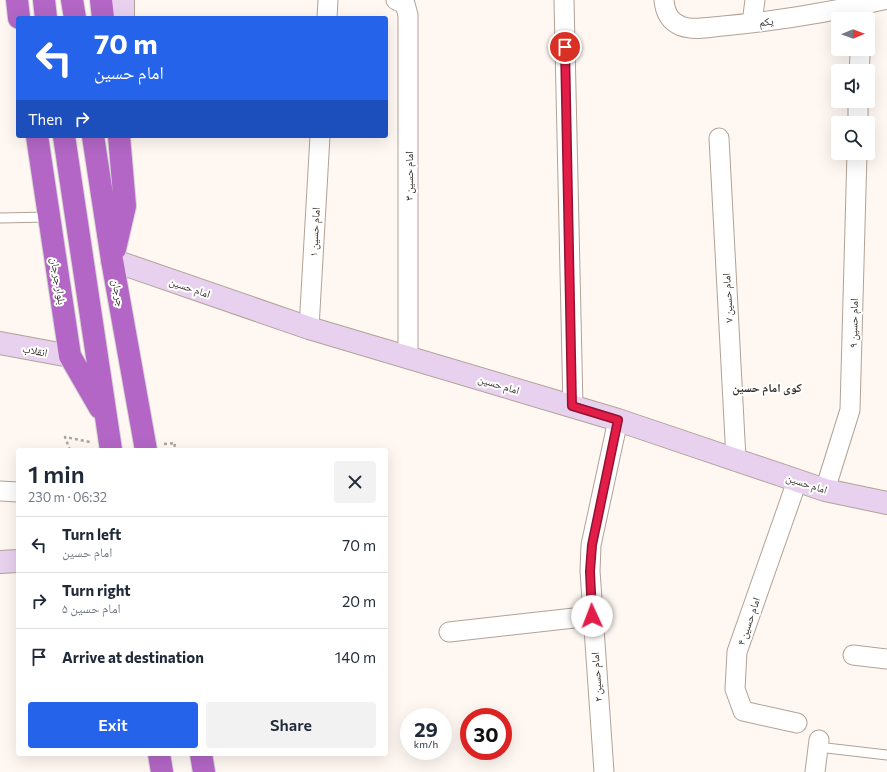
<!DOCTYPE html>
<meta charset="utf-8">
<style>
:root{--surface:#fff;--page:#f2f2f3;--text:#1f2937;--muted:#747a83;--line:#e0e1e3;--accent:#2563eb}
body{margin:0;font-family:Commissioner,"Noto Naskh Arabic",sans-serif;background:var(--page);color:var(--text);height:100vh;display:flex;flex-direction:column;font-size:15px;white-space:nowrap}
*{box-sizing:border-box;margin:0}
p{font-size:13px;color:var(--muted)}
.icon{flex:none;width:22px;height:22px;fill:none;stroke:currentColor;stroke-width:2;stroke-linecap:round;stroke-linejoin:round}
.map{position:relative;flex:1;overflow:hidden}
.drawer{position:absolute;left:16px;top:448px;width:372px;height:308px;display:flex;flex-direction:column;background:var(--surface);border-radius:4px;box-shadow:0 4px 16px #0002}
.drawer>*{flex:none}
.banner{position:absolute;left:16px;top:16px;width:372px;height:122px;border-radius:4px;box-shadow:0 4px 16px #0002;background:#2563eb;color:#fff;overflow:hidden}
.needle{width:26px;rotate:89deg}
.buttons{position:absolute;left:831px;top:12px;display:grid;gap:8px}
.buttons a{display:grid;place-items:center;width:44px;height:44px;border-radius:4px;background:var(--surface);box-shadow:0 4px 16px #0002;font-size:20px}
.speed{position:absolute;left:400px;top:708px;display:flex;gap:8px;font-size:20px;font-weight:700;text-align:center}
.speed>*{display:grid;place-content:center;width:52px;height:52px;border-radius:50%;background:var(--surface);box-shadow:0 4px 16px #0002;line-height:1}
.speed small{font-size:10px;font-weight:400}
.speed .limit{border:6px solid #d22;background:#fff;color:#111}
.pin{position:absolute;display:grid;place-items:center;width:34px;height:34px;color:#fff;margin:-17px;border:2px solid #fff;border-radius:50%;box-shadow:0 1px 4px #0007}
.me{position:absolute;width:44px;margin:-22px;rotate:358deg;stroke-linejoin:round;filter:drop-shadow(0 0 3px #0008)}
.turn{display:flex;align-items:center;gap:14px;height:84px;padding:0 12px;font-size:18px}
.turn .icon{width:52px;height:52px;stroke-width:2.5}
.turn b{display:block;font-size:28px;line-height:34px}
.then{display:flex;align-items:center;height:38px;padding:0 12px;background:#0003;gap:8px;font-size:15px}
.round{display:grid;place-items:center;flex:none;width:42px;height:42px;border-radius:4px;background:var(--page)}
.headline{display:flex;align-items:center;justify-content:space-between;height:68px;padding:0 12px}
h1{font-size:24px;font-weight:600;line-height:30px}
.primary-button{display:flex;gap:8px;margin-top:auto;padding:8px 12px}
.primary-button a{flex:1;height:46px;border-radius:4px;background:var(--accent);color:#fff;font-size:16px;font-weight:600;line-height:46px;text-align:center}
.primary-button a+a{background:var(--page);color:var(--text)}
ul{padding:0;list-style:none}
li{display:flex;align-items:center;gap:12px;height:56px;padding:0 12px;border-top:1px solid var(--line)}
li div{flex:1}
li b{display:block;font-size:15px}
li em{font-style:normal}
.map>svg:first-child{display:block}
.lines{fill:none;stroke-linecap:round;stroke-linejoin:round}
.lane-casing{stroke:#b2a296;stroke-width:11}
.street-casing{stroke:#b2a296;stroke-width:21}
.secondary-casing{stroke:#b2a296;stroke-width:24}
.highway-casing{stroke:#d6d5d4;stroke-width:24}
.path{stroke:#aca6a1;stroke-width:2.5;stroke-dasharray:3 3;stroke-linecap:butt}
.lane{stroke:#fff;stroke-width:9}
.street{stroke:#fff;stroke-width:19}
.secondary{stroke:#e8d1ee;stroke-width:22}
.highway{stroke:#b366c5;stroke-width:22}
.route-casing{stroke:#92132f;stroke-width:10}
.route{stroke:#e11d48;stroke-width:7}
.labels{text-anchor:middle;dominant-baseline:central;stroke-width:4;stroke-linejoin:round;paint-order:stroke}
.street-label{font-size:11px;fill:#342e29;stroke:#fff}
.neighbourhood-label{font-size:12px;font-weight:bold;fill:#342e29;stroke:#fff}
</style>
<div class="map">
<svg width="887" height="772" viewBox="0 0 887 772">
<rect width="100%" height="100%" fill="#fef7f2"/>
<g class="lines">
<g class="lane-casing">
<path id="lane" d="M0,218L49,217
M818,747L887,755"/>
</g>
<g class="street-casing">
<path id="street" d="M396,0L405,4L408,15V357
M564,0L573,407
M664,0C665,12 669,21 681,26C694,31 710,27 723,26C777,21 831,12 883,0
M327,18L328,0
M752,23L755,0
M859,71L860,56
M858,123V101
M719,138L736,459
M309,328L320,136
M825,490L850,410L857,153
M0,491L18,492
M449,632L592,616
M853,655L887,659
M797,723L743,711L735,689L737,652L797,481
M604,772L590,571L591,545L618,420
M815,772L819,740"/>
</g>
<g class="secondary-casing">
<path id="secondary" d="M123,18V0
M112,260L309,328L618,420L825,490L887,503
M0,343L70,356
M0,562L18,561"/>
</g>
<g class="highway-casing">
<path id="highway" d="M17,0L19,18
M44,0L46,18
M72,0L75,18
M101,0L103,18
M37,136L70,356L100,408
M64,136L111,450
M93,136L112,260L146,450
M115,249L125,206L119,136
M159,754L162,772
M201,754L204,772"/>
</g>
<path class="path" d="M164,444L175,443L174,450
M70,450L65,437L90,442"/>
<use href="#lane" class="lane"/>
<use href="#street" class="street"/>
<use href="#secondary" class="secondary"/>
<use href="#highway" class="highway"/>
</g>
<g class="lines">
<g class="route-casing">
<path id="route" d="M565,47L572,406L618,420L592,545L590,571L592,616"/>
</g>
<use href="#route" class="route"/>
</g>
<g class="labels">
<g class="street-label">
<text transform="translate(766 21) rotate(-9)">یکم</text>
<text transform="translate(408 176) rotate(-90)">امام حسین ۳</text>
<text transform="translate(314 232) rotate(-87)">امام حسین ۱</text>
<text transform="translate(59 281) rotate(81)">بلوار جرجان</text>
<text transform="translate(190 287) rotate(19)">امام حسین</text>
<text transform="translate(119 293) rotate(79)">جرجان</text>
<text transform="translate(727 298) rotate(-93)">امام حسین ۷</text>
<text transform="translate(853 323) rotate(-89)">امام حسین ۹</text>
<text transform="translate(35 350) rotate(11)">انقلاب</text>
<text transform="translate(499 384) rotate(17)">امام حسین</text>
<text transform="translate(807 483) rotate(18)">امام حسین</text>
<text transform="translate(748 621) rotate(-71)">امام حسین ۴</text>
<text transform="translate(596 677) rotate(-94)">امام حسین ۲</text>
</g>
<g class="neighbourhood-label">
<text x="767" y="387">کوی امام حسین</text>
</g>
</g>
</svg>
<div class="buttons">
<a><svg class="needle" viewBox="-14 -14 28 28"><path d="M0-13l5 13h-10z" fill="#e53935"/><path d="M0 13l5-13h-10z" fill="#747a83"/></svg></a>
<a><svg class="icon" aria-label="sound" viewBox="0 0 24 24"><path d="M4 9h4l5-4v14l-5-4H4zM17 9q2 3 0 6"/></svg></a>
<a><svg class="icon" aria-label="search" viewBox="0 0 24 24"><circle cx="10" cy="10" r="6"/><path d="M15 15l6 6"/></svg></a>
</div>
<div class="speed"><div>29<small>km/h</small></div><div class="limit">30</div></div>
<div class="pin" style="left:565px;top:47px;background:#d93025"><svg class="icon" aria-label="arrive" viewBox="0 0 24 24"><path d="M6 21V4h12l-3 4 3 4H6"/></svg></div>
<svg class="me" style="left:592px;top:616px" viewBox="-20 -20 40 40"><circle r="19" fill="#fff"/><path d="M0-13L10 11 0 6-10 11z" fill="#e11d48"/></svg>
<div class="banner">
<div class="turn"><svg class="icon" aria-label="left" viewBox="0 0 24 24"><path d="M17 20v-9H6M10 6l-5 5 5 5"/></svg><div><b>70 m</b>امام حسین</div></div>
<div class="then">Then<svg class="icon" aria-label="right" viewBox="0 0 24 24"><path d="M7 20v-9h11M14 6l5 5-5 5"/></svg></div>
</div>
<section class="drawer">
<div class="headline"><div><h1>1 min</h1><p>230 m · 06:32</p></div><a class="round"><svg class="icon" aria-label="close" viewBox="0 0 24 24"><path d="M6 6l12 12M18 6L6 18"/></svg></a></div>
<ul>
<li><svg class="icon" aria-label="left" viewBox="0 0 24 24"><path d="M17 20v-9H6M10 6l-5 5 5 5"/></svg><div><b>Turn left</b><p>امام حسین</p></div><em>70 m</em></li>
<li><svg class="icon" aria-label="right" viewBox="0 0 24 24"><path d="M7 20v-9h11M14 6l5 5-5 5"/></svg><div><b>Turn right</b><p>امام حسین ۵</p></div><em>20 m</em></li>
<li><svg class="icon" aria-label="arrive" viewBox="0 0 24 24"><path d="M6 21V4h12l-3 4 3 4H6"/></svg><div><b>Arrive at destination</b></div><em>140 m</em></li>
</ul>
<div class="primary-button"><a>Exit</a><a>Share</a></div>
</section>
</div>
